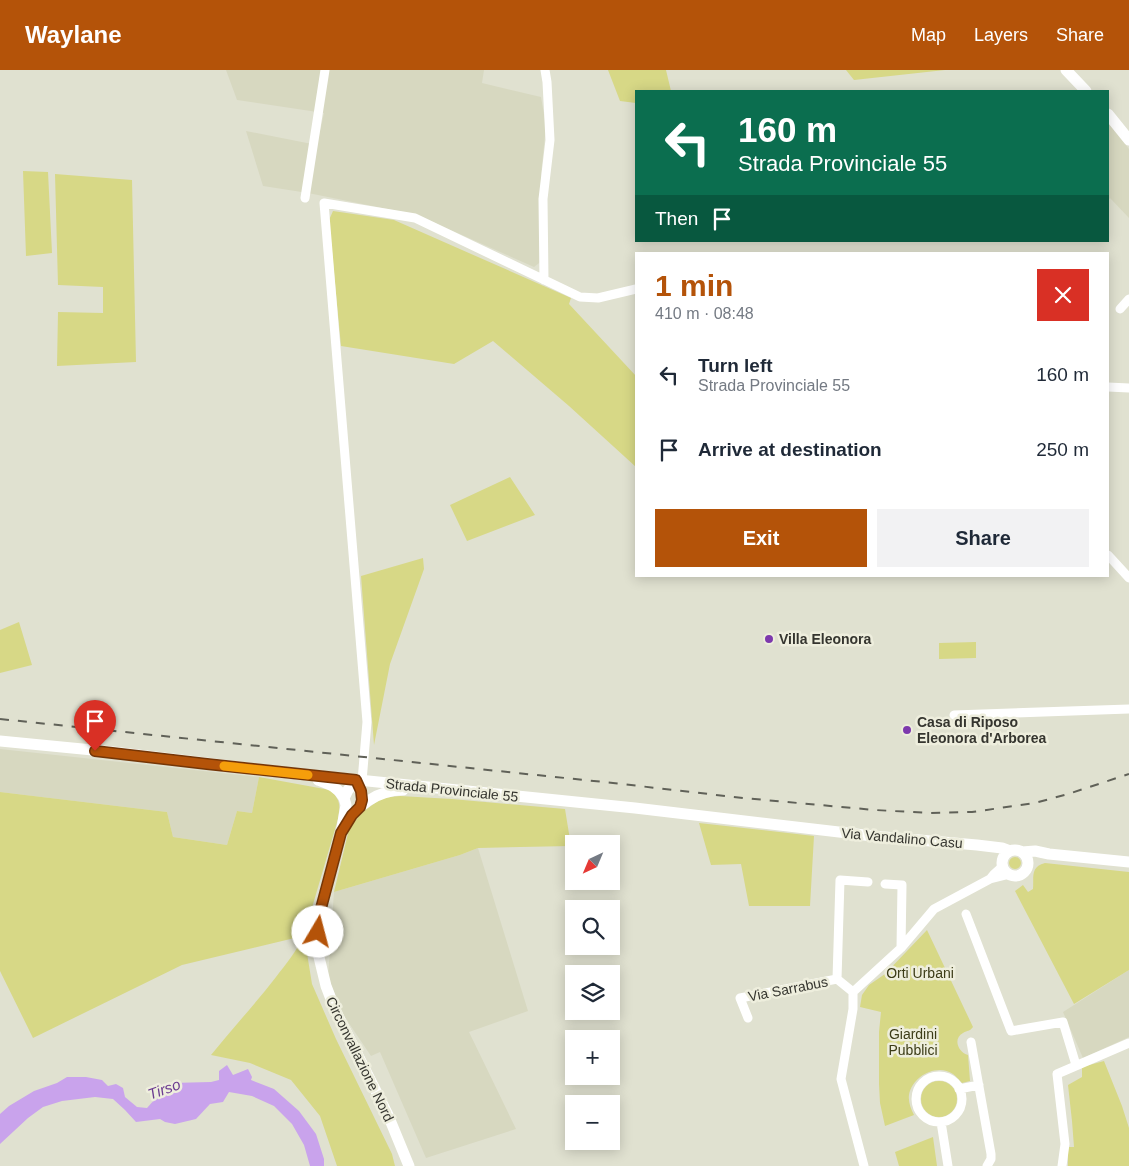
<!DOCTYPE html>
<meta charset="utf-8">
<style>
:root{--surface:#fff;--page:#f2f2f3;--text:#1f2937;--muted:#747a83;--accent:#b45309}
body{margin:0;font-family:Arial,sans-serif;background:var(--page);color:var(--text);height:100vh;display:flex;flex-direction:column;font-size:19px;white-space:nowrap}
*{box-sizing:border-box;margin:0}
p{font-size:16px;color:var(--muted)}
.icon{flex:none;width:28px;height:28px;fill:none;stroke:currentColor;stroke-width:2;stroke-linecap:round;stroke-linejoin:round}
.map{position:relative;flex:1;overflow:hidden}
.sheet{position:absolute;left:635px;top:182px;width:474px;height:325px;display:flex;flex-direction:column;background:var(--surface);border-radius:0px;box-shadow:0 2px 12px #0003}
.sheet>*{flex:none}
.guide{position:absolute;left:635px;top:20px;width:474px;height:152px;border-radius:0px;box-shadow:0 2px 12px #0003;background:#0b6e4f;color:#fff;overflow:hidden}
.needle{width:32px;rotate:224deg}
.tools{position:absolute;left:565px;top:765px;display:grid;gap:10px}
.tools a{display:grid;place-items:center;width:55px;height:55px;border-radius:0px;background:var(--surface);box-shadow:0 2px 12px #0003;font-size:25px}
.pin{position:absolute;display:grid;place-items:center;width:42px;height:42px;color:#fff;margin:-51px -21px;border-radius:50% 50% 50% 0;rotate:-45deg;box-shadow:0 0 5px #0007}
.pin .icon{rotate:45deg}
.me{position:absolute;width:55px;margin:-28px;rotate:8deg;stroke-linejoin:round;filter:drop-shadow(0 0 4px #0008)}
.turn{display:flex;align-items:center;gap:18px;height:105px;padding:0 20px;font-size:22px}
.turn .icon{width:65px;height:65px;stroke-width:2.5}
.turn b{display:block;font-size:35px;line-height:42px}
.then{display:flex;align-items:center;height:48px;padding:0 20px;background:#0003;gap:10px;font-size:19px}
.round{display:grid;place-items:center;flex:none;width:52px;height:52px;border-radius:0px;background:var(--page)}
.summary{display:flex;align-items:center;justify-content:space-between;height:85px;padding:0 20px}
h1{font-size:30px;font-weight:800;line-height:38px;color:var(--accent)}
.primary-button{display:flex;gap:10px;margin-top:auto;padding:10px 20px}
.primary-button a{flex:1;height:58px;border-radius:0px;background:var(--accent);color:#fff;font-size:20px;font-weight:800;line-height:58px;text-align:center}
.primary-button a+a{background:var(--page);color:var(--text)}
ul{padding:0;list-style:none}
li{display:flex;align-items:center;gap:15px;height:75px;padding:0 20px}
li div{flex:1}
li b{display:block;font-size:19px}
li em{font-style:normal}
header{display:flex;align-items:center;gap:30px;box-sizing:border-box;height:70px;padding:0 25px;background:var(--accent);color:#fff}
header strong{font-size:24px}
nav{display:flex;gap:28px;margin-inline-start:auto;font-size:18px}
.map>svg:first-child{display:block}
.built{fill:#d7d8c0}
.green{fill:#d7d886}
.water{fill:#c9a3ec}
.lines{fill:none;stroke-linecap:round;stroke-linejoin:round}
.minor{stroke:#fff;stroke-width:9}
.secondary{stroke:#fff;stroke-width:11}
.rail{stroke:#606158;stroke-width:2;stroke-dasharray:9 9;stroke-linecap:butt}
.route-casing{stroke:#753606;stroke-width:12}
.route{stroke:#b45309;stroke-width:9}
.slow{stroke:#f59e0b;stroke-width:9}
.poi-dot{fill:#7d39ad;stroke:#eed;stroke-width:2}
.labels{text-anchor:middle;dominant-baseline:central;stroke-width:5;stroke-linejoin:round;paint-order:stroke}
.poi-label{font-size:14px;font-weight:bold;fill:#35352f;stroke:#eed;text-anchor:start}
.street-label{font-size:14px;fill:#35352f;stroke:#eed}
.park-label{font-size:14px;fill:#3c3c17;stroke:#eed}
.water-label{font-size:15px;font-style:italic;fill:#6c3c91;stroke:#eed}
</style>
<header>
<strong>Waylane</strong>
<nav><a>Map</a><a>Layers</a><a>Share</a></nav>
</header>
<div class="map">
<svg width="1129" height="1096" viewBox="0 0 1129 1096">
<rect width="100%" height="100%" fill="#e0e1d0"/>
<path class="built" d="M226,0H484L482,13L541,27L546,56L541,105L543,190L534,197L417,145L308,123L263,116L246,61L317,75L324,43L237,30Z
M1108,53L1129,79V148L1110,128L1108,131Z
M0,679L259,707L252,743L237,741L227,775L173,767L167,742L0,722Z
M478,778L528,941L469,962L516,1059L426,1088L380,982L371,986L344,946L328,907L334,822L460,785Z
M1129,900V967L1083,988L1063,942Z"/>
<path class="green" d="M608,0H666L671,21H636V33L620,31Z
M846,0H945L854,10Z
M23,101L48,102L52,183L26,186Z
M55,104L132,110L136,292L57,296L58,242L103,243V217L58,215Z
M333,141L394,150L571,228L569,234L636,306V397L569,336L493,271L454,294L341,276L329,150Z
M510,407L535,445L467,471L450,435Z
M423,488L424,499L390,594L374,675L361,506Z
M19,552L32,595L0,603V560Z
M976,572V588L939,589V573Z
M259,707L330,720C341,730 340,735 338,749L304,865L312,914L336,969L392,1084L395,1096H337L320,1046L291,1010L250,993L211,985C232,959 255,934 276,907C286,894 297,881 303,866L182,895L33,968L0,901V722L167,742L173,767L227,775L237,741L252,743Z
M400,726L452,729L565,739L571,776L478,778L460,785L334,822L350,755L364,741L382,728Z
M699,753L814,766L810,836H749L741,794L711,795Z
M1009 793a6 6 0 1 1 12 0a6 6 0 1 1-12 0Z
M1045,793L1129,802V900L1074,934L1015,821L1023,815L1028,822L1033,819C1034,807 1030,797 1045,793Z
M927,860L973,957C969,962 968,960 963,963C952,969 959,983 968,985L970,1011L962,1013C959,1010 957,1007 953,1004C937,993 912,1006 909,1025C908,1032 911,1039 914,1045L885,1056L880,1033L879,1014V962L881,942L860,937L862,925L869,915L885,904Z
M1104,991L1122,1036L1129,1058V1096H1068V1077H1074L1072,1051L1068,1015L1082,1007V997Z
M921 1029a18 18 0 1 1 36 0a18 18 0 1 1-36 0Z
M933,1067L937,1096H899L895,1082Z"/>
<path class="water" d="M227,995L233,1005L248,999L252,1007L251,1010L274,1019L299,1041L316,1064L324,1089V1096H310L304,1075L292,1054L274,1036L252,1026L229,1022L223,1032L210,1034L196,1049L175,1054L165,1052L160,1049L136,1052L125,1040L113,1029L95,1027L62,1031L43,1037L28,1048L0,1074V1044L9,1036L34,1021L57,1013L67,1007H86L102,1010L108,1016L116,1014L123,1018L125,1027L137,1037L147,1038L163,1020L165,1015L171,1013L211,1012L219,1010V1001Z"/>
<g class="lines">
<path class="minor" d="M305,128L325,0
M544,210L543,129L550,70L547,12L545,0
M1120,239L1129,229
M1108,317L1129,318
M1108,485L1129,508
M954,645L1129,639
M362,711L367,652L324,133L415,148L580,227L598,228L636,219
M990,809L994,804L1003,796
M885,814L902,815L901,878
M966,844L1011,961L1063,952L1076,995
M837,909L840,810L868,812
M853,922L901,878L934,839L990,809L1010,804
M853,922V939L841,1009L864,1096
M748,948L740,928L837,909L853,922
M971,972L991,1084V1089L987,1096
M916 1029a23 23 0 1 1 46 0a23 23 0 1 1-46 0Z
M959,1019L979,1015
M941,1052L948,1096
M1062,1096L1065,1074L1057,1004L1129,973"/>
<path class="secondary" d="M1066,0L1086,21
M1108,44L1129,70
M0,671L113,682L299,704L635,738L873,766L977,775L1002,778L1010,781
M318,710C329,714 338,717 344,728
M356,710L348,720L344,728L346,735L341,763L320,842L318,863V883L326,916L336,942L388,1045L409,1096
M356,710L362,726L360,737
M344,758C356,736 377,720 403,720
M1002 793a13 13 0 1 1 26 0a13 13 0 1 1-26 0Z
M1022,782L1035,781L1049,784L1129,792"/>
<path class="rail" d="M0,649L613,713L743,728L875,740L929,743L972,742L1035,733L1068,724L1129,704"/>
</g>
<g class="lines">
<g class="route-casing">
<path id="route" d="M95,681L207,694L356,710L361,721L362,730L360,737L352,745L341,763L320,842L318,862"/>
</g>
<use href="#route" class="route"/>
<path class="slow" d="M224,696L308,705"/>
</g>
<g class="poi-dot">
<circle cx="769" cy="569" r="5"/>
<circle cx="907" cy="660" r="5"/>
</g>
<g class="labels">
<g class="poi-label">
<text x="779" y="569">Villa Eleonora</text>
<text x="917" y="652">Casa di Riposo<tspan x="917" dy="16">Eleonora d'Arborea</tspan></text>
</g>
<g class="street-label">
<text transform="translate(452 720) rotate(6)">Strada Provinciale 55</text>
<text transform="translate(902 768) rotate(5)">Via Vandalino Casu</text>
<text transform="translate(788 919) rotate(-11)">Via Sarrabus</text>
<text transform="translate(360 989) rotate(64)">Circonvallazione Nord</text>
</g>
<g class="park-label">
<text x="920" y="903">Orti Urbani</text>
<text x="913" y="964">Giardini<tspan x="913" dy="16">Pubblici</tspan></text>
</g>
<g class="water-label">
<text transform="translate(164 1019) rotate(-20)">Tirso</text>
</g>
</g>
</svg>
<div class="tools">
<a><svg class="needle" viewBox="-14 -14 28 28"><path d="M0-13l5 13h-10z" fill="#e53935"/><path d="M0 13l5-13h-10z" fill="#747a83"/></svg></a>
<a><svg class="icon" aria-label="search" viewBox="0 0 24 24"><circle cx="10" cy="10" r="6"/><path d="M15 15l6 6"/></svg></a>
<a><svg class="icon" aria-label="layers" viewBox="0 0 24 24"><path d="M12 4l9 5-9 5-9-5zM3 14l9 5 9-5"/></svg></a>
<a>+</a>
<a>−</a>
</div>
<div class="pin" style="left:95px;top:681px;background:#d93025"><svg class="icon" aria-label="arrive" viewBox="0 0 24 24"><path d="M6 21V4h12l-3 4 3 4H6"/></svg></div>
<svg class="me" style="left:318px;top:862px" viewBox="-20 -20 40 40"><circle r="19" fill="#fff"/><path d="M0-13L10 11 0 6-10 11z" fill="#b45309"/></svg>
<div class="guide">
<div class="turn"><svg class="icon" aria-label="left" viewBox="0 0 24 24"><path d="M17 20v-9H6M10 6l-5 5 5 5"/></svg><div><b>160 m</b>Strada Provinciale 55</div></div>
<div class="then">Then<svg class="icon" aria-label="arrive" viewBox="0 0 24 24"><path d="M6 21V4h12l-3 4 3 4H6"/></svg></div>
</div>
<section class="sheet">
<div class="summary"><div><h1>1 min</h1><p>410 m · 08:48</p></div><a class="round" style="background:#d93025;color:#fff"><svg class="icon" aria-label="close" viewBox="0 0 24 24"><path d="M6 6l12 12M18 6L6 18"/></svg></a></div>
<ul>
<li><svg class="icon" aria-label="left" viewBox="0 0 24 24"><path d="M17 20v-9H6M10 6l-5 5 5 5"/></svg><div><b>Turn left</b><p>Strada Provinciale 55</p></div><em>160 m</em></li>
<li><svg class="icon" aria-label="arrive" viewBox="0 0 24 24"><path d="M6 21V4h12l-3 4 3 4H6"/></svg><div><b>Arrive at destination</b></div><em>250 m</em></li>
</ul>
<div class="primary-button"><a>Exit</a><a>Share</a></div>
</section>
</div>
